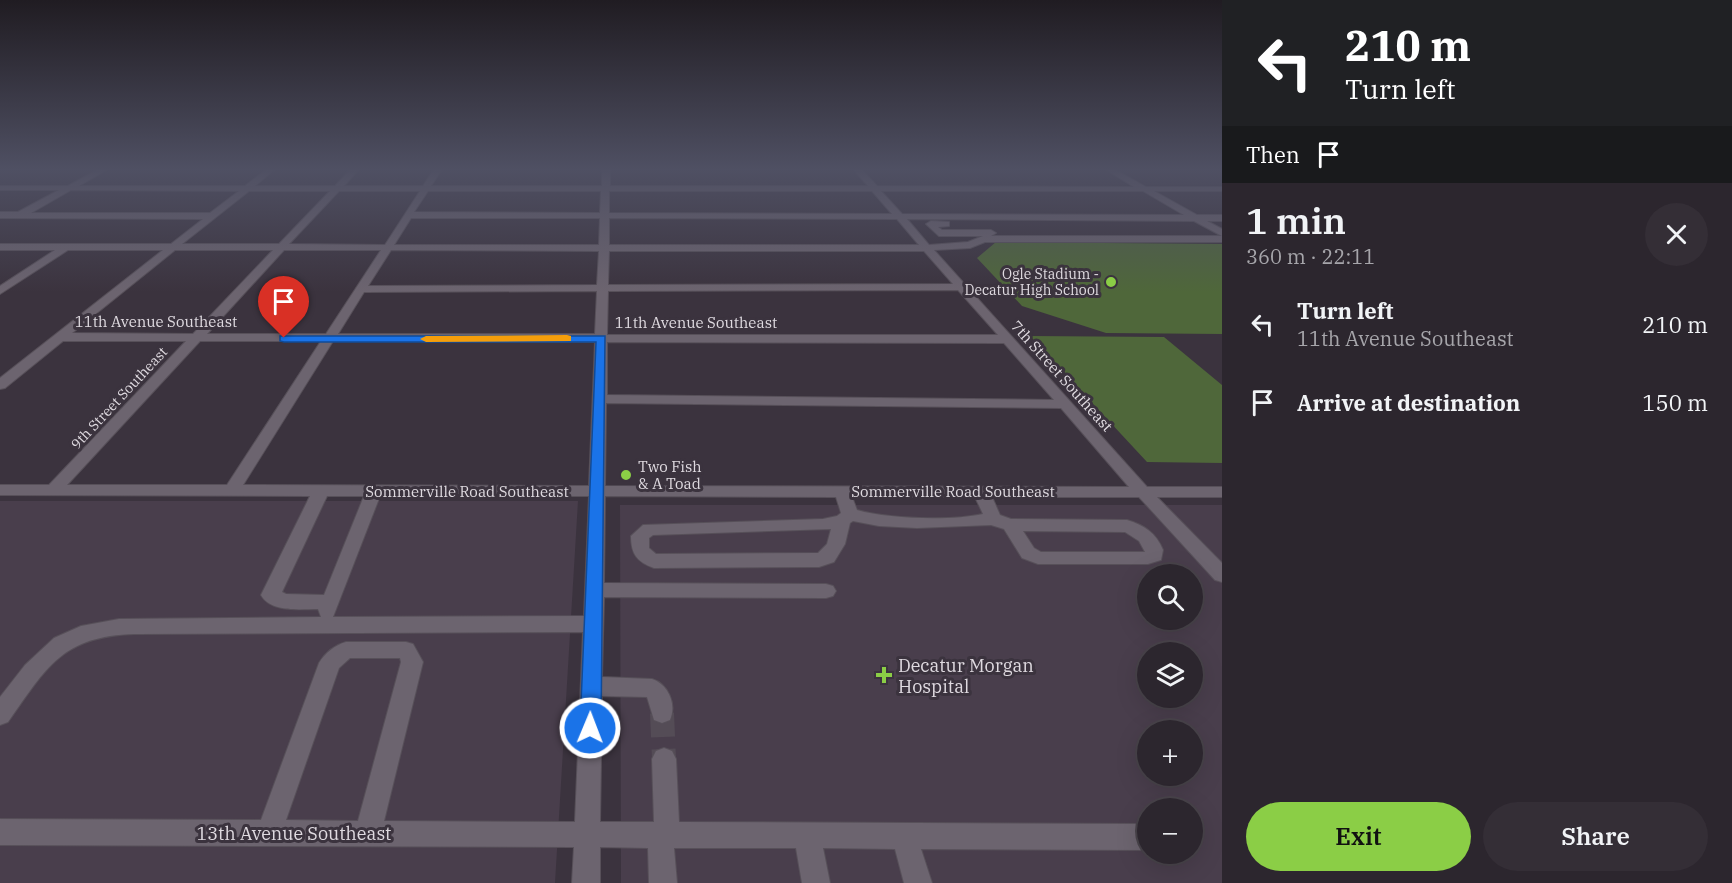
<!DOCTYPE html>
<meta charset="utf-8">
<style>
:root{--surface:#2c262e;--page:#342e36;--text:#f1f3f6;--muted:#a6a5aa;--line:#48434a;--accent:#8bce46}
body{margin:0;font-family:"IBM Plex Serif",serif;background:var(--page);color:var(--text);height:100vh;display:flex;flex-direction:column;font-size:22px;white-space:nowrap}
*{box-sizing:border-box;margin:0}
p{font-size:20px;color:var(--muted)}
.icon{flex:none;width:33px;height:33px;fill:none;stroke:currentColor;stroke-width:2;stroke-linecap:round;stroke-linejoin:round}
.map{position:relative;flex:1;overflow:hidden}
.side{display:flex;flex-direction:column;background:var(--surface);width:510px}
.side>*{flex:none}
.top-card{background:#202124;color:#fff;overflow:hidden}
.fabs{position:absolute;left:1137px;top:564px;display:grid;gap:12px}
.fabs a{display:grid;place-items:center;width:66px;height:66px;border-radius:50%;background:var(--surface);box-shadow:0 6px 24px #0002,0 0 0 2px var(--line);font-size:30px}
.pin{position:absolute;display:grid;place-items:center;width:51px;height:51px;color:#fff;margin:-62px -26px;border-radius:50% 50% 50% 0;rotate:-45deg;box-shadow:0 0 6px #0007}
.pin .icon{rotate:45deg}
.me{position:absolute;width:66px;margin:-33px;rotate:1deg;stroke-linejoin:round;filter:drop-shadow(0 0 4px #0008)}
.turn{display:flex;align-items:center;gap:21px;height:126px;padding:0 24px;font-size:27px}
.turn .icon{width:78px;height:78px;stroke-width:2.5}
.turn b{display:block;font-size:42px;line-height:51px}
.then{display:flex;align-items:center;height:57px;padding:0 24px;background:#0003;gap:12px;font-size:22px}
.round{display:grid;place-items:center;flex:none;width:63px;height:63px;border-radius:32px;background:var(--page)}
.overview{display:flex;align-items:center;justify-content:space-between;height:102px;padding:0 24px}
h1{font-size:36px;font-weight:600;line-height:45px}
.action{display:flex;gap:12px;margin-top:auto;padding:12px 24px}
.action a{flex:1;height:69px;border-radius:36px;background:var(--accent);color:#111;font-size:24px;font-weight:600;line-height:69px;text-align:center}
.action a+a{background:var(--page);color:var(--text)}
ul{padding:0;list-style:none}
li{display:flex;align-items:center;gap:18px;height:78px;padding:0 24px}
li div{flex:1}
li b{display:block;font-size:22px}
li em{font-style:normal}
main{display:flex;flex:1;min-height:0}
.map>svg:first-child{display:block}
.built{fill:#493e4c;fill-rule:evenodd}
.green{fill:#4f673a}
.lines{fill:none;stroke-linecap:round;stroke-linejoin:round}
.minor-tunnel{stroke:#544c56;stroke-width:24;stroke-dasharray:24 12;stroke-linecap:butt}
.minor-casing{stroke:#575059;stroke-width:2}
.minor{fill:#6c646f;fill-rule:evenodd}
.route{fill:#1a73e8;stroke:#114b97;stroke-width:1.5}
.slow{fill:#f59e0b}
.poi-dot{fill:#8bce46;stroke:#3b333e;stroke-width:2}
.labels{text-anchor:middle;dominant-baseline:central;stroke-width:6;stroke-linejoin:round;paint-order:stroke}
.far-poi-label{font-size:14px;fill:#dfdae0;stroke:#3b333e;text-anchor:end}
.far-street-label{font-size:14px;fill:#dfdae0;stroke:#3b333e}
.street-label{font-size:15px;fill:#dfdae0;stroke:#3b333e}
.poi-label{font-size:15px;fill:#dfdae0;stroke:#3b333e;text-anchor:start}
.near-poi-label{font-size:18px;fill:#dfdae0;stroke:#3b333e;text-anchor:start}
.near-street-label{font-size:18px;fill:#dfdae0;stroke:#3b333e}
</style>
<main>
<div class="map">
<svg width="1222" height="883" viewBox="0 0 1222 883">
<rect width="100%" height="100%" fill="#3b333e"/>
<path class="built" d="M0,501H578L555,883H0Z
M620,505H1222V883H621ZM1148,574H1192V620H1148ZM1148,652H1192V698H1148ZM1148,730H1192V776H1148ZM1148,808H1192V854H1148Z"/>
<path class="green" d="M996,242L1222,244V334L1106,333L1022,306L977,258Z
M1030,336L1164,337L1222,385V463L1147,462Z"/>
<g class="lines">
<path class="minor-tunnel" d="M662,713L664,759"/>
<g class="minor-casing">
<path id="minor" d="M99,169H108L79,186H245L267,169H275L255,186H335L351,169H359L344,186H423L434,169H442L431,186H602V169H610V186H868L853,169H861L877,186L1134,187L1105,169H1114L1146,187H1222V191H1154L1197,215H1222V221H1207L1222,229V236L1194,221L907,219L929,245L968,242L983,236H1222V242H985L970,248L934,250L1147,487H1222V497H1157L1222,563V582L1215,580L1139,497H992L1000,515L1011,519L1127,520C1144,525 1156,533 1163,550L1161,560L1148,564H1038L1022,558L1004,529L991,525L917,528L879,526L853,521L850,523L845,544L834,562L819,567L654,568C637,562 631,554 631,536L643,525L823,519L837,516L841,513L836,497L605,496L604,583L826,584L833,586L836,591L833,596L826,598L604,597L602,677L652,679C668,684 677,704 670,720L662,723L654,720L647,697L602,696L600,822H654L652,759L656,751L664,748L672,751L676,759L679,822L1148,824V850L921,849L932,883H904L895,849L823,848L830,883H802L796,848H674L677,883H649L648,848L600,847V883H572L574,847L0,845V819L261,820L319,663C325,653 335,645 346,642H406L413,644L423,662L384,821L575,822L583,632L135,634C62,636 47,667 8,722L0,725V697L25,665L54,638L81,626L119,619L321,617L318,609C300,609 271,613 261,595L310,496L0,495V485H49L186,341H63L5,388L0,389V378L163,250H68L0,294V286L55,250H0V244H171L203,219L0,218V212H18L59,190H0V186H68ZM71,190L239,191L210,213H31ZM249,191H330L279,244H182ZM339,191H420L385,245L289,244ZM428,191H601L600,213L414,212ZM609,191H872L892,214L609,213ZM881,191H1143L1184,215L902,214ZM411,218H600L599,245H394ZM609,218L897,219L919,245H609ZM175,250H273L193,334L72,333ZM284,250H381L326,334H207ZM391,250L599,251L597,285L368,286ZM609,251H924L953,284L608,285ZM958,290L998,335H607L608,291ZM597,291L595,334H338L364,292ZM200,341H321L227,485H67ZM333,341L595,342L589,486L243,485ZM607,342L1004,343L1054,400L607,395ZM606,403L1061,408L1129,487L605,486ZM327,496H364L324,595L286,594L282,592ZM380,496H589L584,616L333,617ZM852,497H975L983,514C952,521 888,519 857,510ZM831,529L827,544L818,553L656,554L649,548V538L653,535ZM1023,531L1125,532L1139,541L1145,552H1041L1034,548ZM350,658H400L401,662L358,821L286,820L339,668Z
M931,221L949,222V226L938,227L942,230H991L996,233L991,236H939L926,224Z"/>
</g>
<use href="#minor" class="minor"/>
</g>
<linearGradient id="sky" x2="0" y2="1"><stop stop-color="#201c22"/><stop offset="0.58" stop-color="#4f5063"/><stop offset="1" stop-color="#4f5063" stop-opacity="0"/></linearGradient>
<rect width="1222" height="292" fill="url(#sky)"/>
<path class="route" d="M280,336H605L601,728L598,735L590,738L583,735L580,728L596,342H284L280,341Z"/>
<path class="slow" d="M567,335L571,336V341L426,342L420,339L426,336Z"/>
<g class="poi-dot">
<circle cx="1111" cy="282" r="6"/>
<circle cx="626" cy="475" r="6"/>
<path d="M881 666h6v6h6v6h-6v6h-6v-6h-6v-6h6z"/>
</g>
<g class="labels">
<g class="far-poi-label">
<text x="1099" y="274">Ogle Stadium -<tspan x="1099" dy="16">Decatur High School</tspan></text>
</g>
<g class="far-street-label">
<text transform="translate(119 398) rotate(-47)">9th Street Southeast</text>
</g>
<g class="street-label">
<text x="156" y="321">11th Avenue Southeast</text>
<text x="696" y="322">11th Avenue Southeast</text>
<text transform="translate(1062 376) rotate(48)">7th Street Southeast</text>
<text x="467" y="491">Sommerville Road Southeast</text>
<text x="953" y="491">Sommerville Road Southeast</text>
</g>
<g class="poi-label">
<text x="638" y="466">Two Fish<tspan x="638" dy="17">&amp; A Toad</tspan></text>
</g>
<g class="near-poi-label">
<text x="898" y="665">Decatur Morgan<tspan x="898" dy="21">Hospital</tspan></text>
</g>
<g class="near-street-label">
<text x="294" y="833">13th Avenue Southeast</text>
</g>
</g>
</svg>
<div class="fabs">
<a><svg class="icon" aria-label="search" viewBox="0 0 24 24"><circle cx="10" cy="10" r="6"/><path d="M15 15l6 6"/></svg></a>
<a><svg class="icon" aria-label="layers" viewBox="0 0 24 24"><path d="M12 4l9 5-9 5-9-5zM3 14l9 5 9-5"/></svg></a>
<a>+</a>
<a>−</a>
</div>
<div class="pin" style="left:284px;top:338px;background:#d93025"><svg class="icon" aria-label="arrive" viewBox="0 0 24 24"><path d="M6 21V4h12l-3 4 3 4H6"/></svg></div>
<svg class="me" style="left:590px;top:728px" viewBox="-20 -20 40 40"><circle r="17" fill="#1a73e8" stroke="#fff" stroke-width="3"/><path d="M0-11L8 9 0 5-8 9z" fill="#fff"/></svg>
</div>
<section class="side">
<div class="top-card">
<div class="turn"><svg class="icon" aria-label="left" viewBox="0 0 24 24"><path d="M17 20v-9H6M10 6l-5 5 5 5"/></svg><div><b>210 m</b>Turn left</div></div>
<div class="then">Then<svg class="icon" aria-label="arrive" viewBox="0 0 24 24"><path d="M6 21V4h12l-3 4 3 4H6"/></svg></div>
</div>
<div class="overview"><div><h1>1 min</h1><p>360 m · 22:11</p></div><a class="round"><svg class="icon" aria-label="close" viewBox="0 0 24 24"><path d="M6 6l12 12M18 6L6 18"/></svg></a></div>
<ul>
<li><svg class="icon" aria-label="left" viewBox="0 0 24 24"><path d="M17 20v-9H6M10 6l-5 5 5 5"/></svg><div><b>Turn left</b><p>11th Avenue Southeast</p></div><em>210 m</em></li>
<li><svg class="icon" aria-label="arrive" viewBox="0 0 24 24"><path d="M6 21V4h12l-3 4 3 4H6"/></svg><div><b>Arrive at destination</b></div><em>150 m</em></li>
</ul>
<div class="action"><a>Exit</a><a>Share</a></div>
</section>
</main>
